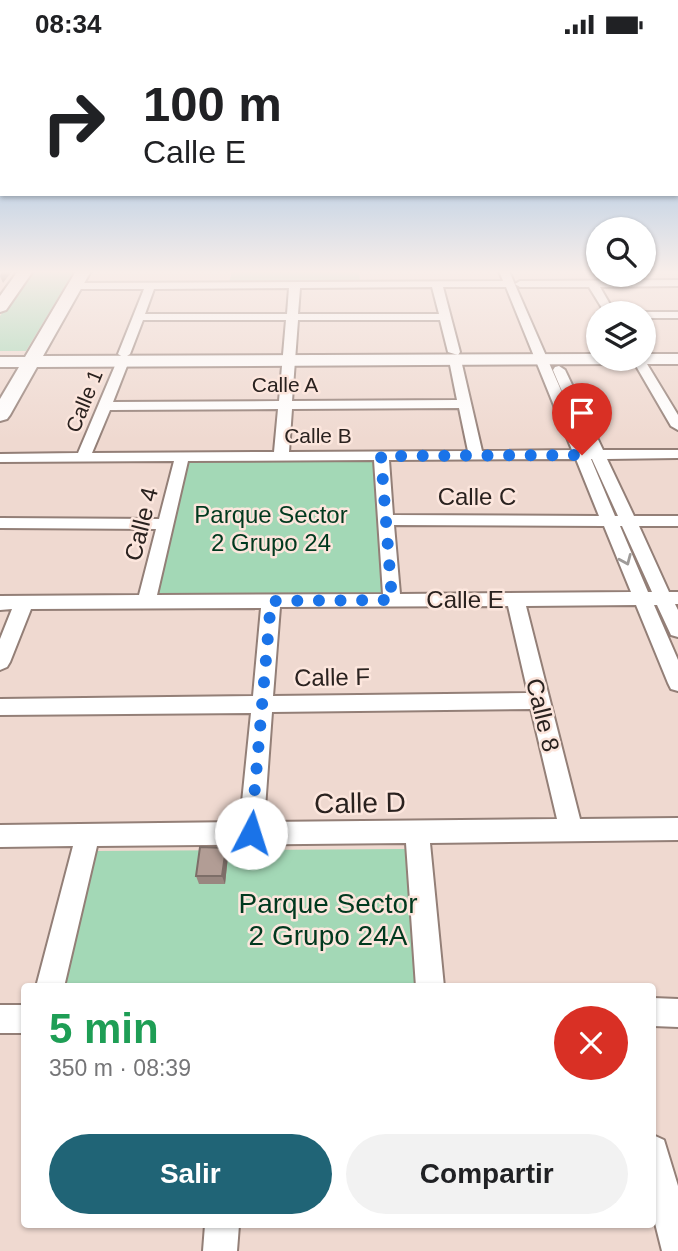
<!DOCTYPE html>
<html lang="es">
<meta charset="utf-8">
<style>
:root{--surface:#fff;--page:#f2f2f2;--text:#202124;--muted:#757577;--accent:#206476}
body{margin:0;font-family:Arial,sans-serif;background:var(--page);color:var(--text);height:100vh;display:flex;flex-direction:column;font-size:26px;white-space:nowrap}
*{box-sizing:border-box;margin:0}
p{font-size:23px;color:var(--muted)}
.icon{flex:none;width:38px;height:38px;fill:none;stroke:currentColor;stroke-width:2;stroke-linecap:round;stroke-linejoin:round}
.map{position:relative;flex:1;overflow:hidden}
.panel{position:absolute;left:21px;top:934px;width:635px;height:245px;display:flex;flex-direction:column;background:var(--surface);border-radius:7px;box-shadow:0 2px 5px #0004}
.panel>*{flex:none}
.top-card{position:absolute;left:0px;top:0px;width:679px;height:147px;box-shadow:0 2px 5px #0004;background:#fff;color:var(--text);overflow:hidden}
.buttons{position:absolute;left:586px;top:168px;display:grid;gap:14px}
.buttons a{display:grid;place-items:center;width:70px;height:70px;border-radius:50%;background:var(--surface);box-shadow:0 2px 5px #0004;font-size:35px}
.pin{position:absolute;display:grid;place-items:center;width:60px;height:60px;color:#fff;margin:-72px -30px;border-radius:50% 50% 50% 0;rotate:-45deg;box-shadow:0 0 7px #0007}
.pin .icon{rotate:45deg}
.me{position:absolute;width:77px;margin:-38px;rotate:5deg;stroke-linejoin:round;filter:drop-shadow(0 0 5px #0008)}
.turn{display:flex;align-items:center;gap:24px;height:147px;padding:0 28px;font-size:32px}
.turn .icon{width:91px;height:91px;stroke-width:2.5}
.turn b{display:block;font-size:49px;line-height:60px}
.round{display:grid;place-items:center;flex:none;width:74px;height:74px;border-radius:37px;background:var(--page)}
.summary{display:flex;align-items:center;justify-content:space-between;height:119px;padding:0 28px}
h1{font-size:42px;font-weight:700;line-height:52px;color:#1e9e55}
.primary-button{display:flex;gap:14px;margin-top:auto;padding:14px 28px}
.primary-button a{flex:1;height:80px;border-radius:42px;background:var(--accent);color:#fff;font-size:28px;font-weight:700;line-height:80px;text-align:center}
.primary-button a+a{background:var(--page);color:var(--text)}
.status{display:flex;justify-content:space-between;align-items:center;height:49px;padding:0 35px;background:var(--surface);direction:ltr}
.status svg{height:19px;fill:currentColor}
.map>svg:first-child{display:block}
.green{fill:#a3d8b6}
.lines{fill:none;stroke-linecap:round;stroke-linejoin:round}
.street-casing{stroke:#937f77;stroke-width:4}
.secondary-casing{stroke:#937f77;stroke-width:4}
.street{fill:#fff;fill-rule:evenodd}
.secondary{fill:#fff;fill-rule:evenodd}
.wall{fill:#998780}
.shaded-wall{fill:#7d6e68}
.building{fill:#b29d95;stroke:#7d6e68;stroke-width:2}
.oneway{stroke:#9f9c9a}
.route{stroke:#1a73e8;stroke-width:12;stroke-dasharray:0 21.6}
.labels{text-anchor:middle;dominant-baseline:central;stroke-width:5;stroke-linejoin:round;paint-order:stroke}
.far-street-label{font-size:21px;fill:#2a221f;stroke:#fce6dd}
.street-label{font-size:24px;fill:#2a221f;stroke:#fce6dd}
.park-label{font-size:24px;fill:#00391e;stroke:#fce6dd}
.near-street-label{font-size:28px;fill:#2a221f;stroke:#fce6dd}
.near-park-label{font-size:28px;fill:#00391e;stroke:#fce6dd}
</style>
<div class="status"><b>08:34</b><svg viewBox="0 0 49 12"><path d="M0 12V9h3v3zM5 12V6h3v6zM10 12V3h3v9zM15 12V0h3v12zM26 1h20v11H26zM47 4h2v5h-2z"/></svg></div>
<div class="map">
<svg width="678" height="1202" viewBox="0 0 678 1202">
<rect width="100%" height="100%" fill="#efd9d0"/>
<path class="green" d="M31,222H74L26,302H0V267Z
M232,222H359L360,233L229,234Z
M374,412L384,546L158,545L188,413Z
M405,800L415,938H65L97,802Z"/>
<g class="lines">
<g class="street-casing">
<path id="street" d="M499,222H509L587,401L553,321L555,318L559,317L565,321L603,401H678V409L607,410L634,467H678V477H639L669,543H678V555H675L678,561V588L671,586L657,556H654L678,611V642L671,640L668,634L636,556L526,557L580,770L678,769V791L430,794L444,938H416L406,794L97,797L64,938H36L73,797L0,798V776L240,773L251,664L0,666V650L253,647L261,559L31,560L10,613L7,618L0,621V590L12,560L0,561V547L139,546L156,480L0,479V469L159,470L174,412L0,413V405L78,404L117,312L123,308L118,305L144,240H75L70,237L75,234L503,232ZM432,238L439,265H298L300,239ZM443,238H506L572,401L482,402L461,311L455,307L449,311L457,351L292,352L298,271H440L448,303L458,306L460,303ZM289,239L287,265H145L154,240ZM143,271H286L279,352L113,353L129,312L124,309L130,305ZM459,359L468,402L289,403L292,360ZM278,360L274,403L92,404L110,361ZM576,410L599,467L393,466L389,411ZM591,410H592L618,467H615ZM374,411L383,545L157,546L188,412ZM394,476L604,477L631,543L400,545ZM620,477H622L652,543H648ZM508,557L528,644L273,647L280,558ZM531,660L557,770L264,773L272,663Z
M678,231V237L600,238L615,264H605L589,238H520L515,235L520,232Z
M644,263H678V269H644V264H640Z
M632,310H644L678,366V381L671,377Z
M653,949L678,950V978L653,977Z
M0,956H24V984H0Z
M653,1086L664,1091L678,1137V1202H662L653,1166Z
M205,1176H239L237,1202H203Z"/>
</g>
<g class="secondary-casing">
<path id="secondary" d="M18,222H33L6,261L0,263V247Z
M76,222H91L43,307L598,305V310H644V305H678V315H644L637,313L630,315L37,318L10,366L7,370L0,372V350L19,318H0V308H25Z"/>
</g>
<use href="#street" class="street"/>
<use href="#secondary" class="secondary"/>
</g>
<path class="wall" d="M228,807L225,835H199L196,827Z"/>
<path class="shaded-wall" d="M3,222H12L3,234L0,227Z
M226,799L228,807L225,835L222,827Z"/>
<path class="building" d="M200,798L226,799L222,827H196Z"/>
<defs><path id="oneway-chevron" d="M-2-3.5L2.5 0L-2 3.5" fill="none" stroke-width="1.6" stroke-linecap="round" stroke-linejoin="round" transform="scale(1.75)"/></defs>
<use class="oneway" href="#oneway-chevron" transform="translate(626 511) rotate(67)"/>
<linearGradient id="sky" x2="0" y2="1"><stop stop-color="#73aadc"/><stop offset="0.57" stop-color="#f8eeea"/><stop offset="1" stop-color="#f8eeea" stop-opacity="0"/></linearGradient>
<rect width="678" height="391" fill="url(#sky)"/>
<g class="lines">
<path class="route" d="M251,784L271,552L392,551L381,407L582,406"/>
</g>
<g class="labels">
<g class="far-street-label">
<text x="285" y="335">Calle A</text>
<text transform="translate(84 352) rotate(-68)">Calle 1</text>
<text x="318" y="386">Calle B</text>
</g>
<g class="street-label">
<text x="477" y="447">Calle C</text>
<text transform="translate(141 475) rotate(-76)">Calle 4</text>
<text x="465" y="550">Calle E</text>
<text transform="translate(332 628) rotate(-1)">Calle F</text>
<text transform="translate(543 666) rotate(76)">Calle 8</text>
</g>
<g class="park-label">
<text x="271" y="465">Parque Sector<tspan x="271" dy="28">2 Grupo 24</tspan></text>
</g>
<g class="near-street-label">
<text transform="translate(360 754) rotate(-1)">Calle D</text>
</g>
<g class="near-park-label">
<text x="328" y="854">Parque Sector<tspan x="328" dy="32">2 Grupo 24A</tspan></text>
</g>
</g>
</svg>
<div class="buttons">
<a><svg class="icon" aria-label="search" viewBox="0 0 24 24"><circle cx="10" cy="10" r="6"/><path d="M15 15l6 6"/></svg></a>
<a><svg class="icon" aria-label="layers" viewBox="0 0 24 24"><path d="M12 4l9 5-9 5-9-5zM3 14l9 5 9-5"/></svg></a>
</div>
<div class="pin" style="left:582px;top:406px;background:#d93025"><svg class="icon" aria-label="arrive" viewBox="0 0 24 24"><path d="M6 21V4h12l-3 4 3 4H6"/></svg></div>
<svg class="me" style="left:251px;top:784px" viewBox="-20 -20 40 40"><circle r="19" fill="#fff"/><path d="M0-13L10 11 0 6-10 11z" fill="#1a73e8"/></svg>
<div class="top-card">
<div class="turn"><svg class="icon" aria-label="right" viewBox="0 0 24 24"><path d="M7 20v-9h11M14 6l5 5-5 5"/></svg><div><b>100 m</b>Calle E</div></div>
</div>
<section class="panel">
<div class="summary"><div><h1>5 min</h1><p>350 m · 08:39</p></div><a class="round" style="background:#d93025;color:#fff"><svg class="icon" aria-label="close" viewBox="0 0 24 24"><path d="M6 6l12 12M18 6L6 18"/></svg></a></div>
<div class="primary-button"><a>Salir</a><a>Compartir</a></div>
</section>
</div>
